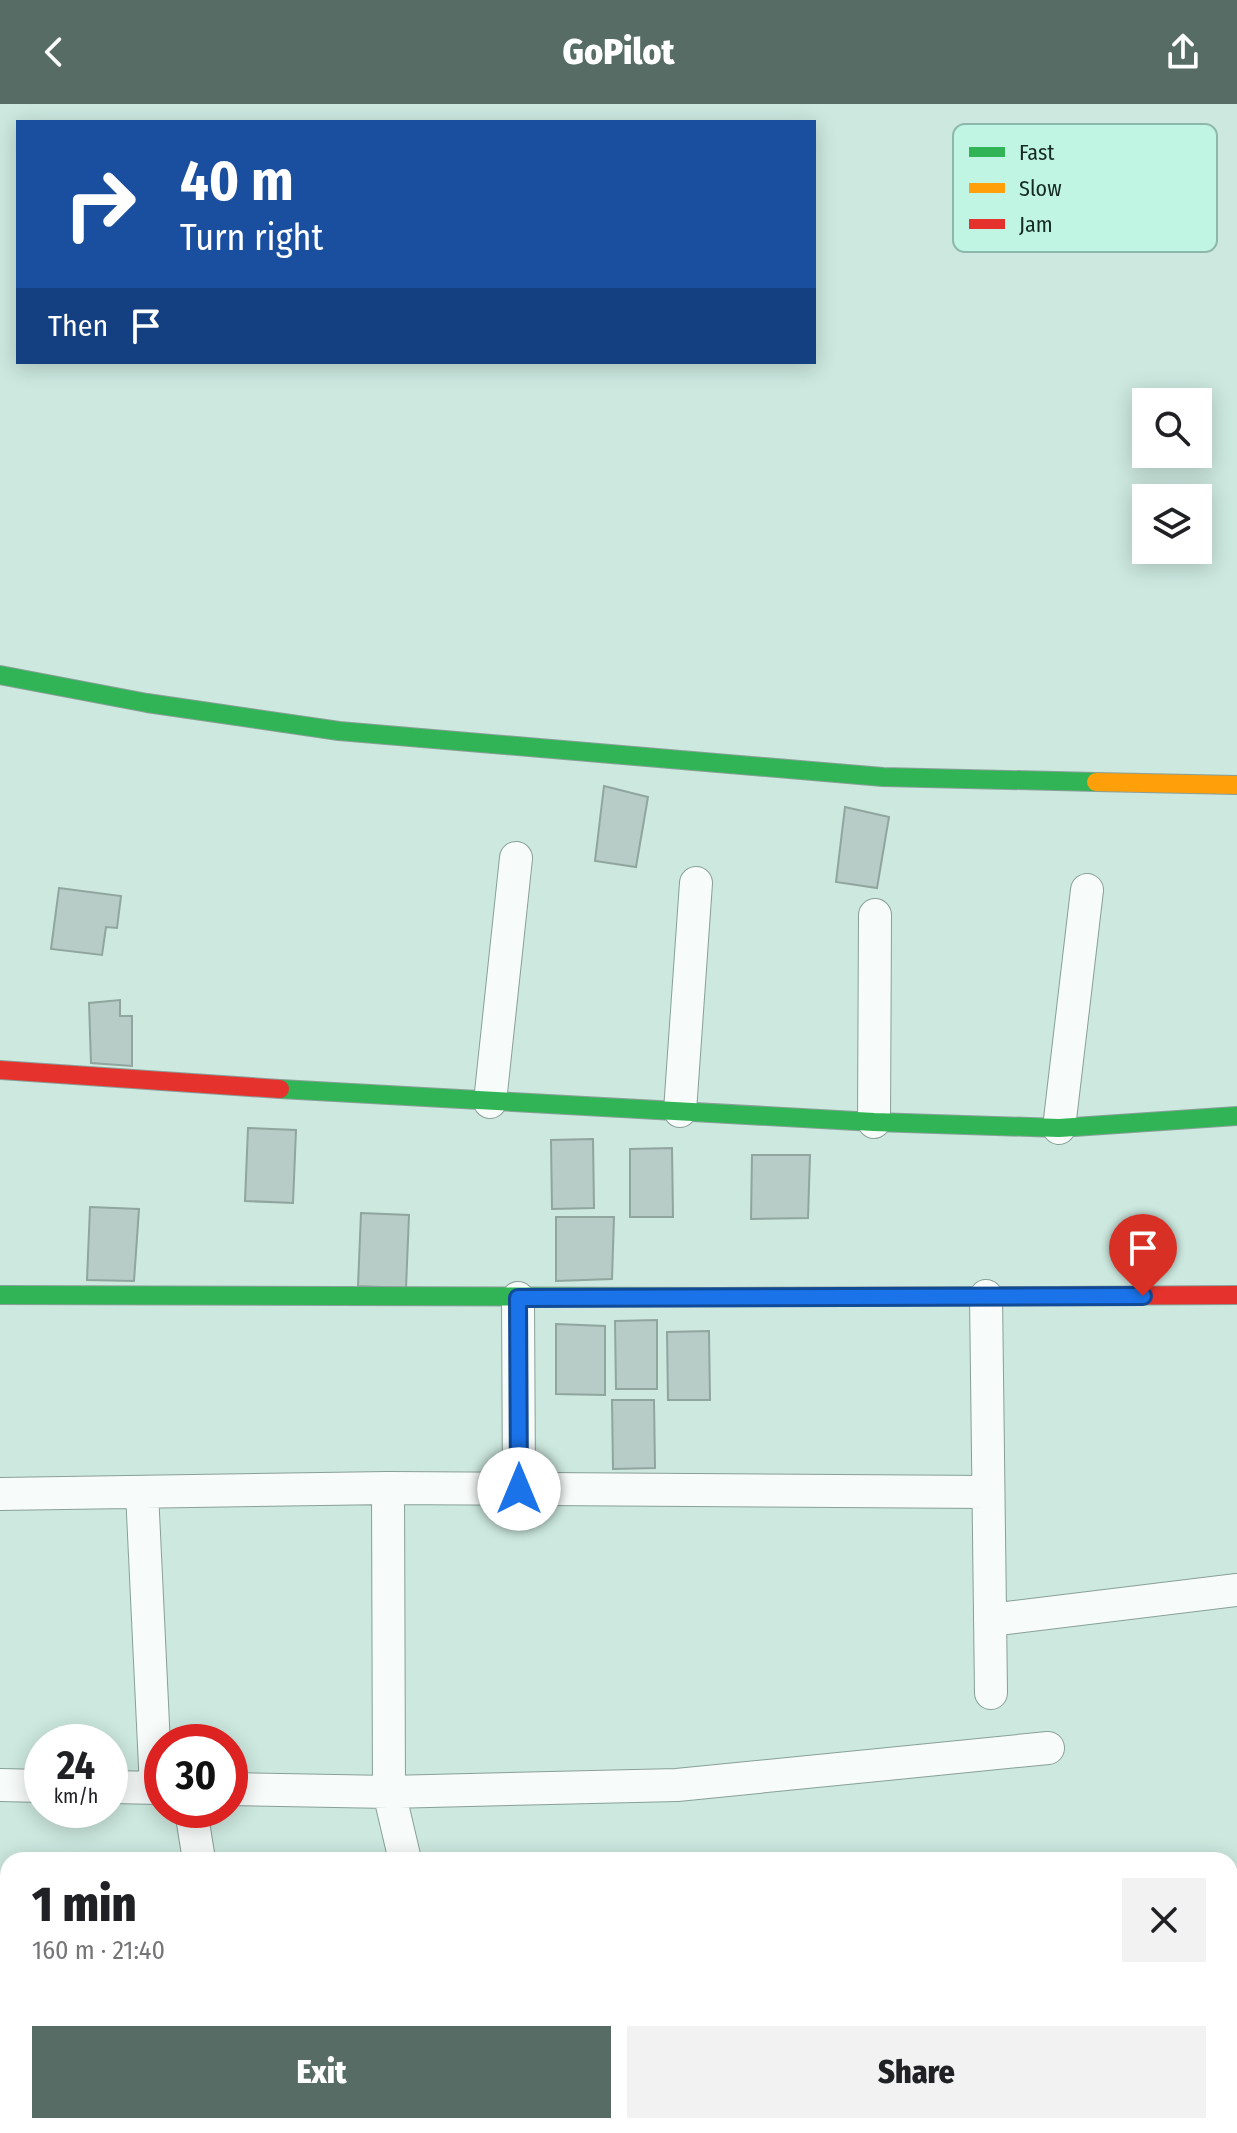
<!DOCTYPE html>
<meta charset="utf-8">
<style>
:root{--surface:#fff;--page:#f2f2f2;--text:#202124;--muted:#757577;--accent:#566c65}
body{margin:0;font-family:"Fira Sans Condensed",sans-serif;background:var(--page);color:var(--text);height:100vh;display:flex;flex-direction:column;font-size:30px;white-space:nowrap}
*{box-sizing:border-box;margin:0}
p{font-size:26px;color:var(--muted)}
.icon{flex:none;width:44px;height:44px;fill:none;stroke:currentColor;stroke-width:2;stroke-linecap:round;stroke-linejoin:round}
.map{position:relative;flex:1;overflow:hidden}
.side{position:absolute;left:0px;top:1748px;width:1238px;height:282px;display:flex;flex-direction:column;background:var(--surface);border-radius:24px 24px 0 0;box-shadow:0 4px 20px #0003}
.side>*{flex:none}
.top-card{position:absolute;left:16px;top:16px;width:800px;height:244px;border-radius:0px;box-shadow:0 4px 20px #0003;background:#1a4fa0;color:#fff;overflow:hidden}
.controls{position:absolute;left:1132px;top:284px;display:grid;gap:16px}
.controls a{display:grid;place-items:center;width:80px;height:80px;border-radius:0px;background:var(--surface);box-shadow:0 4px 20px #0003;font-size:40px}
.speed{position:absolute;left:24px;top:1620px;display:flex;gap:16px;font-size:40px;font-weight:700;text-align:center}
.speed>*{display:grid;place-content:center;width:104px;height:104px;border-radius:50%;background:var(--surface);box-shadow:0 4px 20px #0003;line-height:1}
.speed small{font-size:20px;font-weight:400}
.speed .limit{border:12px solid #d22;background:#fff;color:#111}
.pin{position:absolute;display:grid;place-items:center;width:68px;height:68px;color:#fff;margin:-82px -34px;border-radius:50% 50% 50% 0;rotate:-45deg;box-shadow:0 0 8px #0007}
.pin .icon{rotate:45deg}
.me{position:absolute;width:88px;margin:-44px;rotate:0deg;stroke-linejoin:round;filter:drop-shadow(0 0 6px #0008)}
.turn{display:flex;align-items:center;gap:28px;height:168px;padding:0 32px;font-size:36px}
.turn .icon{width:104px;height:104px;stroke-width:2.5}
.turn b{display:block;font-size:56px;line-height:68px}
.then{display:flex;align-items:center;height:76px;padding:0 32px;background:#0003;gap:16px;font-size:30px}
.round{display:grid;place-items:center;flex:none;width:84px;height:84px;border-radius:0px;background:var(--page)}
.headline{display:flex;align-items:center;justify-content:space-between;height:136px;padding:0 32px}
h1{font-size:48px;font-weight:800;line-height:60px}
.action{display:flex;gap:16px;margin-top:auto;padding:16px 32px}
.action a{flex:1;height:92px;border-radius:0px;background:var(--accent);color:#fff;font-size:32px;font-weight:800;line-height:92px;text-align:center}
.action a+a{background:var(--page);color:var(--text)}
header{display:flex;justify-content:space-between;align-items:center;height:104px;padding:0 32px;background:var(--accent);color:#fff;font-size:36px;font-weight:800}
.map>svg:first-child{display:block}
.building{fill:#b7ccc6;stroke:#8fa59e;stroke-width:2}
.lines{fill:none;stroke-linecap:round;stroke-linejoin:round}
.street-casing{stroke:#899f98;stroke-width:34}
.fast-casing{stroke:#899f98;stroke-width:20}
.slow-casing{stroke:#899f98;stroke-width:20}
.jam-casing{stroke:#899f98;stroke-width:20}
.street{stroke:#f7fcfa;stroke-width:32}
.fast{stroke:#30b455;stroke-width:18}
.slow{stroke:#ff9f0a;stroke-width:18}
.jam{stroke:#e5322d;stroke-width:18}
.route-casing{stroke:#114b97;stroke-width:20}
.route{stroke:#1a73e8;stroke-width:14}
.key{fill:#c0f4e3;stroke:#8db7aa;stroke-width:2}
.key-label{font-size:22px;fill:#162a24}
</style>
<header><svg class="icon" aria-label="back" viewBox="0 0 24 24"><path d="M15 5l-7 7 7 7"/></svg>GoPilot<svg class="icon" aria-label="share" viewBox="0 0 24 24"><path d="M12 15V3M7 8l5-5 5 5M5 13v7h14v-7"/></svg></header>
<div class="map">
<svg width="1237" height="2029" viewBox="0 0 1237 2029">
<rect width="100%" height="100%" fill="#cce8df"/>
<path class="building" d="M604,682L648,693L636,763L595,757Z
M845,703L889,713L877,784L836,778Z
M59,784L121,792L117,824L106,823L102,851L51,845Z
M120,896V912H132V962L91,959L89,899Z
M248,1024L296,1026L293,1099L245,1097Z
M593,1035L594,1104L552,1105L551,1036Z
M672,1044L673,1113H630V1045Z
M752,1051H810L808,1114L751,1115Z
M90,1103L139,1105L134,1177L87,1176Z
M361,1109L409,1111L406,1184L358,1182Z
M556,1113H614L612,1175L556,1177Z
M657,1216V1285H616L615,1217Z
M556,1220L605,1222V1291L556,1290Z
M709,1227L710,1296H668L667,1228Z
M612,1296H654L655,1364L613,1365Z"/>
<g class="lines">
<g class="street-casing">
<path id="street" d="M490,998L516,754
M680,1007L696,779
M874,1018L875,811
M1059,1024L1087,786
M986,1192L991,1589
M518,1194L519,1385
M388,1384L389,1688L405,1756
M142,1388L156,1684
M0,1390L388,1384L988,1388
M990,1516L1237,1486
M0,1681L42,1682
M110,1683L162,1684
M230,1685L389,1688L677,1681L1048,1644
M191,1706L199,1756
M0,1982L8,2013
M265,2022L267,2029
M315,2029L341,2022"/>
</g>
<g class="fast-casing">
<path id="fast" d="M0,571L147,599L339,627L883,673L1096,678
M280,985L874,1018L1059,1024L1237,1012
M0,1191L717,1193"/>
</g>
<g class="slow-casing">
<path id="slow" d="M1096,678L1237,681
M717,1193L1053,1192"/>
</g>
<g class="jam-casing">
<path id="jam" d="M0,966L280,985
M1053,1192L1237,1191"/>
</g>
<use href="#street" class="street"/>
<use href="#fast" class="fast"/>
<use href="#slow" class="slow"/>
<use href="#jam" class="jam"/>
</g>
<g class="lines">
<g class="route-casing">
<path id="route" d="M519,1385L518,1194L1143,1192"/>
</g>
<use href="#route" class="route"/>
</g>
<rect x="953" y="20" width="264" height="128" rx="12" class="key"/>
<rect x="969" y="43" width="36" height="10" fill="#30b455"/>
<rect x="969" y="79" width="36" height="10" fill="#ff9f0a"/>
<rect x="969" y="115" width="36" height="10" fill="#e5322d"/>
<g class="key-label">
<text x="1019" y="56">Fast</text>
<text x="1019" y="92">Slow</text>
<text x="1019" y="128">Jam</text>
</g>
</svg>
<div class="controls">
<a><svg class="icon" aria-label="search" viewBox="0 0 24 24"><circle cx="10" cy="10" r="6"/><path d="M15 15l6 6"/></svg></a>
<a><svg class="icon" aria-label="layers" viewBox="0 0 24 24"><path d="M12 4l9 5-9 5-9-5zM3 14l9 5 9-5"/></svg></a>
</div>
<div class="speed"><div>24<small>km/h</small></div><div class="limit">30</div></div>
<div class="pin" style="left:1143px;top:1192px;background:#d93025"><svg class="icon" aria-label="arrive" viewBox="0 0 24 24"><path d="M6 21V4h12l-3 4 3 4H6"/></svg></div>
<svg class="me" style="left:519px;top:1385px" viewBox="-20 -20 40 40"><circle r="19" fill="#fff"/><path d="M0-13L10 11 0 6-10 11z" fill="#1a73e8"/></svg>
<div class="top-card">
<div class="turn"><svg class="icon" aria-label="right" viewBox="0 0 24 24"><path d="M7 20v-9h11M14 6l5 5-5 5"/></svg><div><b>40 m</b>Turn right</div></div>
<div class="then">Then<svg class="icon" aria-label="arrive" viewBox="0 0 24 24"><path d="M6 21V4h12l-3 4 3 4H6"/></svg></div>
</div>
<section class="side">
<div class="headline"><div><h1>1 min</h1><p>160 m · 21:40</p></div><a class="round"><svg class="icon" aria-label="close" viewBox="0 0 24 24"><path d="M6 6l12 12M18 6L6 18"/></svg></a></div>
<div class="action"><a>Exit</a><a>Share</a></div>
</section>
</div>
